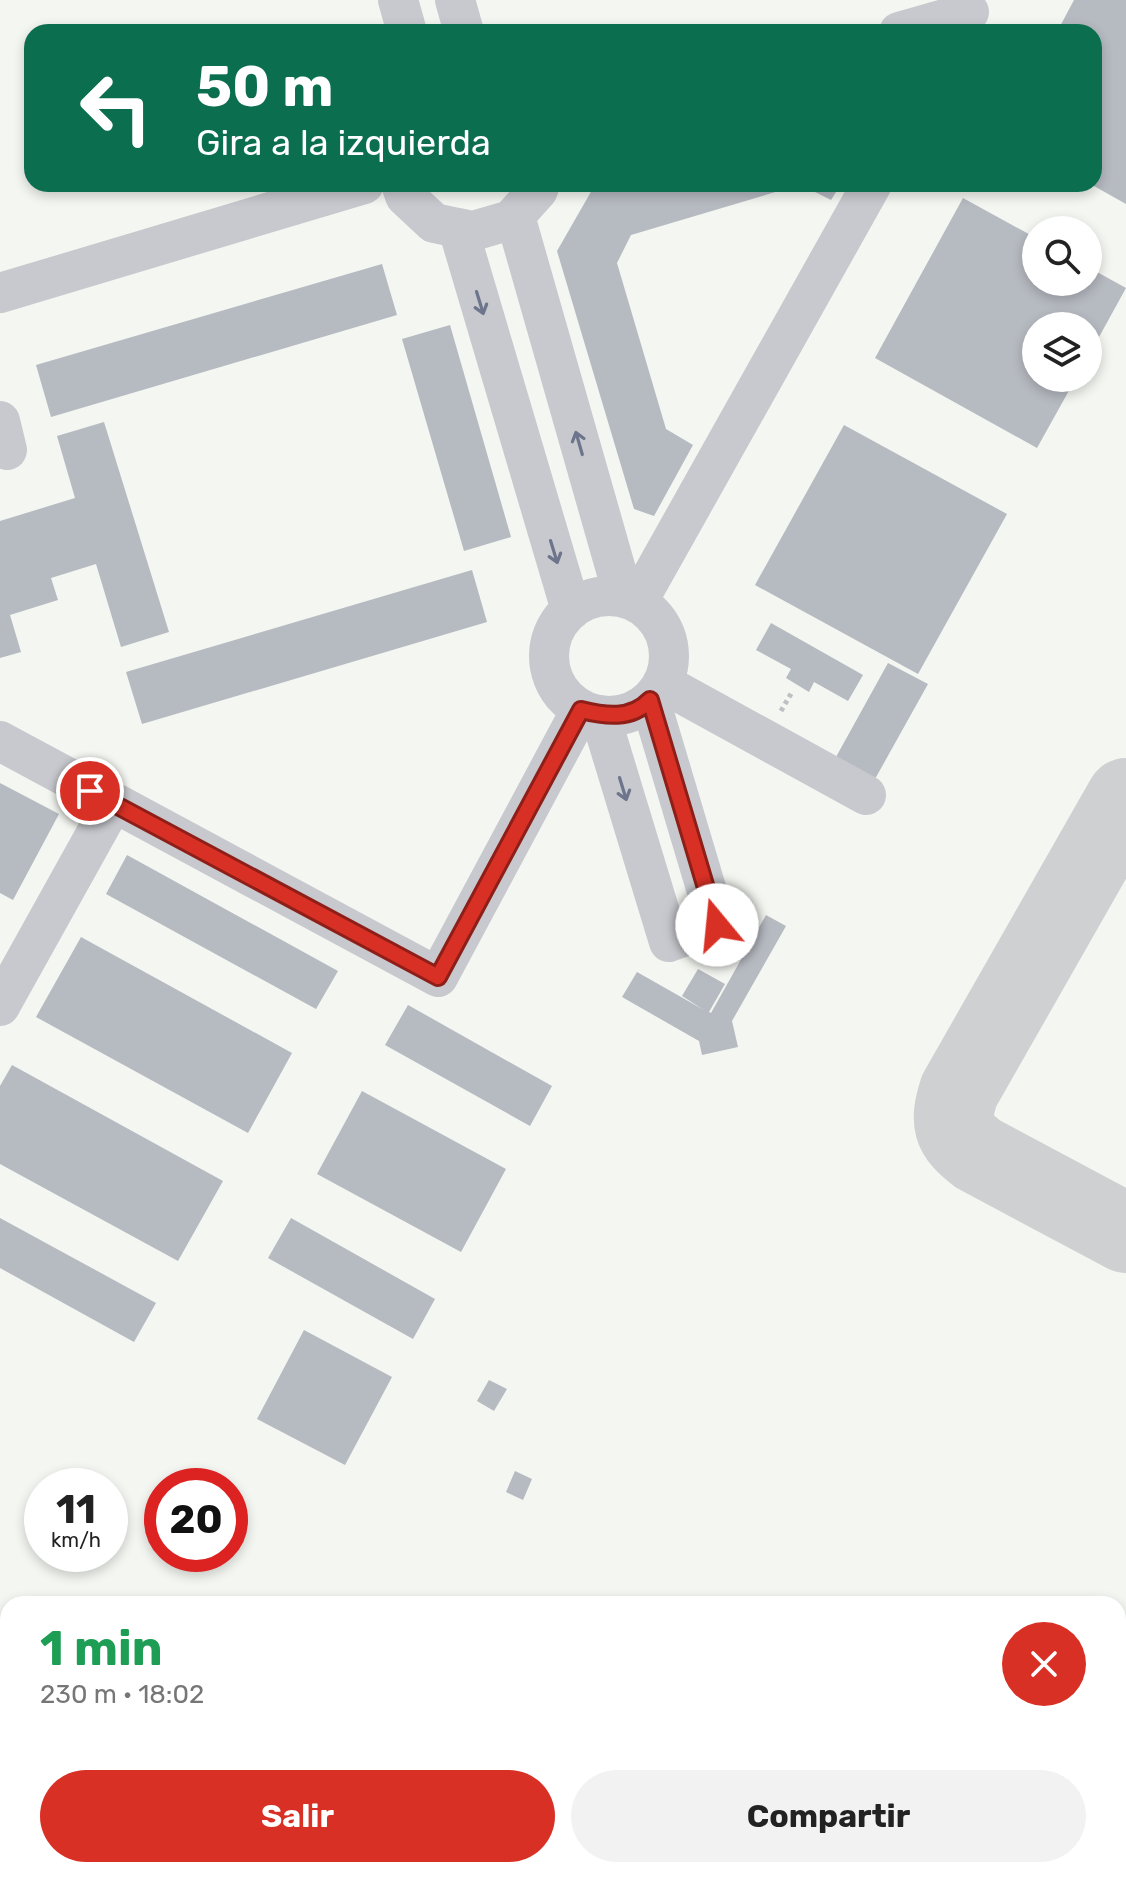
<!DOCTYPE html>
<html lang="es">
<meta charset="utf-8">
<style>
:root{--surface:#fff;--page:#f2f2f2;--text:#222;--muted:#767676;--accent:#d93025}
body{margin:0;font-family:Rubik,sans-serif;background:var(--page);color:var(--text);height:100vh;display:flex;flex-direction:column;font-size:30px;white-space:nowrap}
*{box-sizing:border-box;margin:0}
p{font-size:26px;color:var(--muted)}
.icon{flex:none;width:44px;height:44px;fill:none;stroke:currentColor;stroke-width:2;stroke-linecap:round;stroke-linejoin:round}
.map{position:relative;flex:1;overflow:hidden}
.drawer{position:absolute;left:0px;top:1596px;width:1126px;height:282px;display:flex;flex-direction:column;background:var(--surface);border-radius:24px 24px 0 0;box-shadow:0 4px 12px #0003}
.drawer>*{flex:none}
.hud{position:absolute;left:24px;top:24px;width:1078px;height:168px;border-radius:24px;box-shadow:0 4px 12px #0003;background:#0b6e4f;color:#fff;overflow:hidden}
.tools{position:absolute;left:1022px;top:216px;display:grid;gap:16px}
.tools a{display:grid;place-items:center;width:80px;height:80px;border-radius:50%;background:var(--surface);box-shadow:0 4px 12px #0003;font-size:40px}
.speed{position:absolute;left:24px;top:1468px;display:flex;gap:16px;font-size:40px;font-weight:700;text-align:center}
.speed>*{display:grid;place-content:center;width:104px;height:104px;border-radius:50%;background:var(--surface);box-shadow:0 4px 12px #0003;line-height:1}
.speed small{font-size:20px;font-weight:400}
.speed .limit{border:12px solid #d22;background:#fff;color:#111}
.pin{position:absolute;display:grid;place-items:center;width:68px;height:68px;color:#fff;margin:-34px;border:4px solid #fff;border-radius:50%;box-shadow:0 2px 8px #0007}
.me{position:absolute;width:88px;margin:-44px;rotate:343deg;stroke-linejoin:round;filter:drop-shadow(0 0 6px #0008)}
.turn{display:flex;align-items:center;gap:28px;height:168px;padding:0 40px;font-size:36px}
.turn .icon{width:104px;height:104px;stroke-width:2.5}
.turn b{display:block;font-size:56px;line-height:68px}
.round{display:grid;place-items:center;flex:none;width:84px;height:84px;border-radius:42px;background:var(--page)}
.summary{display:flex;align-items:center;justify-content:space-between;height:136px;padding:0 40px}
h1{font-size:48px;font-weight:700;line-height:60px;color:#1e9e55}
.cta{display:flex;gap:16px;margin-top:auto;padding:16px 40px}
.cta a{flex:1;height:92px;border-radius:48px;background:var(--accent);color:#fff;font-size:32px;font-weight:700;line-height:92px;text-align:center}
.cta a+a{background:var(--page);color:var(--text)}
.map>svg:first-child{display:block}
.lines{fill:none;stroke-linecap:round;stroke-linejoin:round}
.taxiway{stroke:#ced0d2;stroke-width:80}
.building{fill:#b6bac1}
.path{stroke:#bfc0c3;stroke-width:5;stroke-dasharray:4 4;stroke-linecap:butt}
.minor{stroke:#c8c9ce;stroke-width:40}
.oneway{stroke:#6d758c}
.route-casing{stroke:#8d1f18;stroke-width:20}
.route{stroke:#d93025;stroke-width:14}
</style>
<div class="map">
<svg width="1126" height="1877" viewBox="0 0 1126 1877">
<rect width="100%" height="100%" fill="#f4f6f1"/>
<g class="lines">
<path class="taxiway" d="M1126,798L959,1091C949,1123 952,1134 978,1154L1126,1233"/>
</g>
<path class="building" d="M1074,0H1126V204L1094,186V32H1057Z
M614,184L799,185L631,235L617,263L666,429L693,445L654,516L634,509L557,251L592,190Z
M799,184H841L831,200Z
M963,198L1036,238V282H1088V267L1126,288L1088,357V326H1036V378H1076L1037,448L875,358Z
M382,264L397,315L51,417L36,365Z
M450,325L511,537L464,551L402,339Z
M104,422L169,632L121,647L96,564L51,578L58,600L10,615L21,652L0,658V521L75,498L57,436Z
M844,425L1007,514L918,674L755,585Z
M472,570L487,622L142,724L126,672Z
M771,623L863,675L848,701L814,682L809,692L786,678L791,669L756,650Z
M888,663L928,684L875,779L836,757Z
M0,783L59,814L13,900L0,893Z
M127,855L338,971L316,1009L106,894Z
M766,915L786,926L732,1021L738,1047L702,1055L699,1041L622,997L637,972L704,1010L682,996L698,969L725,984L709,1012L711,1013Z
M81,937L292,1053L248,1133L36,1017Z
M408,1005L552,1086L530,1126L385,1045Z
M12,1065L223,1181L178,1261L0,1164V1086Z
M362,1091L506,1169L461,1252L317,1174Z
M0,1218L156,1303L134,1342L0,1268Z
M291,1218L435,1299L413,1339L268,1258Z
M304,1330L392,1377L345,1465L257,1419Z
M489,1380L507,1389L494,1411L477,1401Z
M515,1471L532,1479L523,1500L506,1492Z"/>
<g class="lines">
<path class="path" d="M781,711L792,692"/>
<path class="minor" d="M398,0L407,32
M455,0L464,32
M899,32L969,12
M401,184L405,196L434,223L473,231L511,220L538,190L540,184
M515,216L624,598
M458,228L571,610
M0,293L364,184
M0,421L7,450
M549 656a60 60 0 1 1 120 0a60 60 0 1 1-120 0Z
M638,601L872,184
M664,684L866,795
M600,715L669,942L717,925L650,700
M0,741L438,977L581,710
M0,1006L113,803"/>
</g>
<defs><path id="oneway-shaft" d="M-6 0H5M1.5-3L5.5 0L1.5 3" fill="none" stroke-width="1.6" stroke-linecap="round" stroke-linejoin="round" transform="scale(2)"/></defs>
<g class="oneway">
<use href="#oneway-shaft" transform="translate(480 303) rotate(73)"/>
<use href="#oneway-shaft" transform="translate(579 443) rotate(-106)"/>
<use href="#oneway-shaft" transform="translate(554 552) rotate(73)"/>
<use href="#oneway-shaft" transform="translate(623 789) rotate(73)"/>
</g>
<g class="lines">
<g class="route-casing">
<path id="route" d="M90,791L438,977L581,710C605,716 631,720 650,700L717,925"/>
</g>
<use href="#route" class="route"/>
</g>
</svg>
<div class="tools">
<a><svg class="icon" aria-label="search" viewBox="0 0 24 24"><circle cx="10" cy="10" r="6"/><path d="M15 15l6 6"/></svg></a>
<a><svg class="icon" aria-label="layers" viewBox="0 0 24 24"><path d="M12 4l9 5-9 5-9-5zM3 14l9 5 9-5"/></svg></a>
</div>
<div class="speed"><div>11<small>km/h</small></div><div class="limit">20</div></div>
<div class="pin" style="left:90px;top:791px;background:#d93025"><svg class="icon" aria-label="arrive" viewBox="0 0 24 24"><path d="M6 21V4h12l-3 4 3 4H6"/></svg></div>
<svg class="me" style="left:717px;top:925px" viewBox="-20 -20 40 40"><circle r="19" fill="#fff"/><path d="M0-13L10 11 0 6-10 11z" fill="#d93025"/></svg>
<div class="hud">
<div class="turn"><svg class="icon" aria-label="left" viewBox="0 0 24 24"><path d="M17 20v-9H6M10 6l-5 5 5 5"/></svg><div><b>50 m</b>Gira a la izquierda</div></div>
</div>
<section class="drawer">
<div class="summary"><div><h1>1 min</h1><p>230 m · 18:02</p></div><a class="round" style="background:#d93025;color:#fff"><svg class="icon" aria-label="close" viewBox="0 0 24 24"><path d="M6 6l12 12M18 6L6 18"/></svg></a></div>
<div class="cta"><a>Salir</a><a>Compartir</a></div>
</section>
</div>
